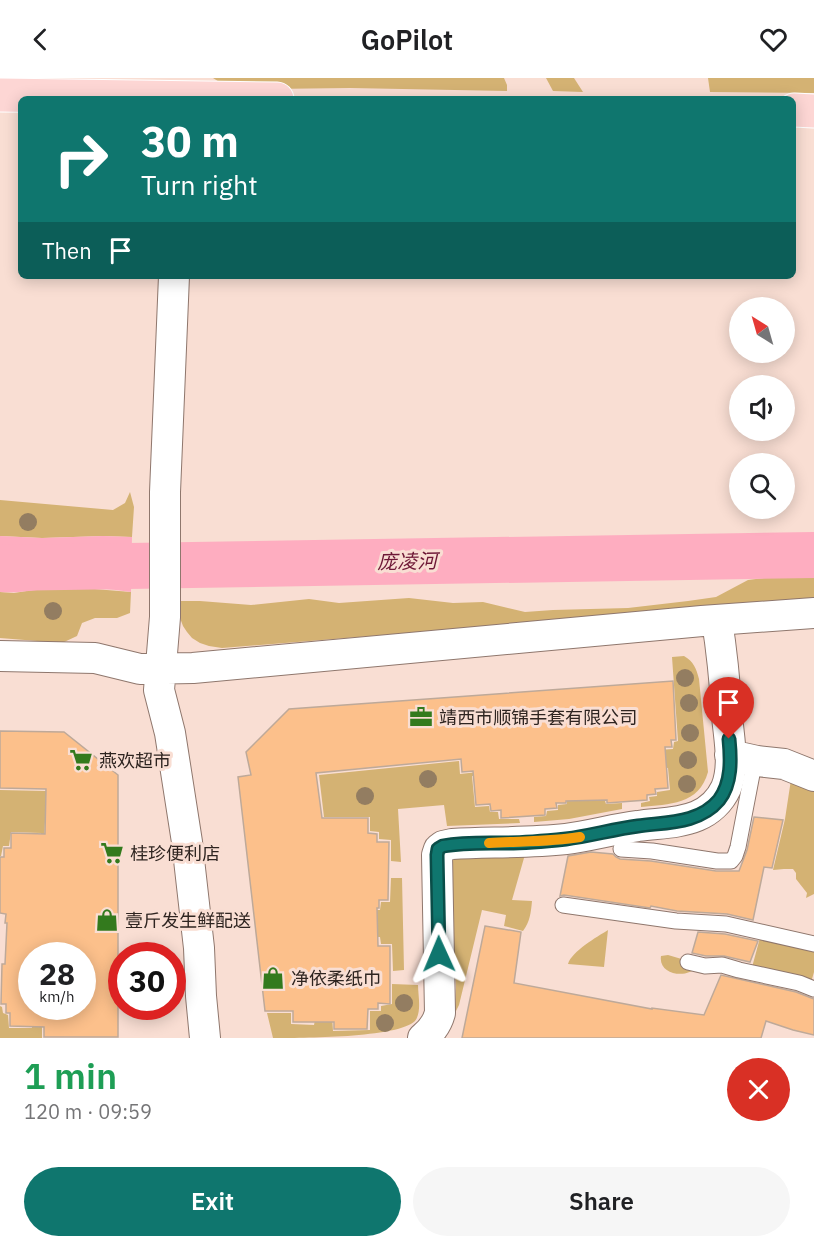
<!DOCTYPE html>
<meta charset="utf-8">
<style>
:root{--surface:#fff;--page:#f6f6f6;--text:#202124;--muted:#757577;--accent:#0f766e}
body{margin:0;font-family:"IBM Plex Sans","Noto Sans SC",sans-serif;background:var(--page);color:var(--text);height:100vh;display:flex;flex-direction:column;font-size:22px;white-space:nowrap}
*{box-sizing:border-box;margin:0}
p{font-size:20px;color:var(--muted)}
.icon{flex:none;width:33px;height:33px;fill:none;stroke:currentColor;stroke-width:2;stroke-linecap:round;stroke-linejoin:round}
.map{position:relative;height:960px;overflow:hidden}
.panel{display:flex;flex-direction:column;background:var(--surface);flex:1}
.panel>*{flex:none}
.banner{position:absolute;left:18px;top:18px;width:778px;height:183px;border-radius:9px;box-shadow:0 3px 15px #0003;background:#0f766e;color:#fff;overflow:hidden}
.needle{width:39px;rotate:323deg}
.controls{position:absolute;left:729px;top:219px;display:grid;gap:12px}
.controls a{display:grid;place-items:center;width:66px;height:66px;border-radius:50%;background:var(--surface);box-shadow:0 3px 15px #0003;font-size:30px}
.speed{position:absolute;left:18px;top:864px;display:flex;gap:12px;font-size:30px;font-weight:700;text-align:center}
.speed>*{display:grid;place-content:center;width:78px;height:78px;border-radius:50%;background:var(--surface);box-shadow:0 3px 15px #0003;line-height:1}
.speed small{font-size:15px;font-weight:400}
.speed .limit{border:9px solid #d22;background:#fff;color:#111}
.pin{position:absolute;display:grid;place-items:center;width:51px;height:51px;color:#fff;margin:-62px -26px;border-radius:50% 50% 50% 0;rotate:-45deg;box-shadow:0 0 6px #0007}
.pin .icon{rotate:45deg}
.me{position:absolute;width:66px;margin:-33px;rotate:359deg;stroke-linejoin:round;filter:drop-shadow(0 0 4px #0008)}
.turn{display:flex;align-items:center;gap:21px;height:126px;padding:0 24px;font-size:27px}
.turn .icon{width:78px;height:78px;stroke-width:2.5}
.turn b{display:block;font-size:42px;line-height:51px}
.then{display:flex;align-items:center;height:57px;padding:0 24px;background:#0003;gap:12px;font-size:22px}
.round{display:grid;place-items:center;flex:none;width:63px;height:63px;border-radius:32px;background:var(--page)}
.overview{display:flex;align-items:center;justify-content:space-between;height:102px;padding:0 24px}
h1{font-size:36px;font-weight:600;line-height:45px;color:#1e9e55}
.action{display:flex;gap:12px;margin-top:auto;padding:12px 24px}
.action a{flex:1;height:69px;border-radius:36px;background:var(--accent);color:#fff;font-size:24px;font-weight:600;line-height:69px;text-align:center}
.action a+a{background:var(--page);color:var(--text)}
header{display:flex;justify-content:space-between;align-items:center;height:78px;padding:0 24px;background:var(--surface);font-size:27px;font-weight:600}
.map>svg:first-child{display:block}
.green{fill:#d4b273}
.water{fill:#feadc0}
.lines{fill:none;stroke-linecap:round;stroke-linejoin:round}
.river{stroke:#feadc0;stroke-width:46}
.building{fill:#fcc08b;stroke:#bea999;stroke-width:1.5;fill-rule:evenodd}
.service-casing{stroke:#8f776d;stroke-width:17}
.minor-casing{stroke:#8f776d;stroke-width:32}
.primary-casing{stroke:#fff;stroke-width:35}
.service{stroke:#fff;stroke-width:15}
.minor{stroke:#fff;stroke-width:30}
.primary{stroke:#fdd6d4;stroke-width:33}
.tree{fill:#937d61}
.route-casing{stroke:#0a4d48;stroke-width:15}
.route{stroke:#0f766e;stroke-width:10}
.slow{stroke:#f59e0b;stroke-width:10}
.labels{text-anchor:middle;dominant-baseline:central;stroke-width:6;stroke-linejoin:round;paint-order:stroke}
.poi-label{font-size:18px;fill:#2e2420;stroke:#f9ded3;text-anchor:start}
.water-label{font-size:20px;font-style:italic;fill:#6e1836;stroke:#f9ded3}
</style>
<header><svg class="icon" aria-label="back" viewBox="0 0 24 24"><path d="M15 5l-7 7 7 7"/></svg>GoPilot<svg class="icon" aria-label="heart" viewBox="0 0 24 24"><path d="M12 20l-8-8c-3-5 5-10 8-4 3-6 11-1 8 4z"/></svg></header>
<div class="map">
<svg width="814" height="960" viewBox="0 0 814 960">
<rect width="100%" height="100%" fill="#f9ded3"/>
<path class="green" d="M213,0H504L507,7V13L350,10L269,11L221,5Z
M546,0H574L583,14L553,13Z
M708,0H814V15L710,14Z
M130,414L134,429L132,459L103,458L42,460L0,458V422L113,432L125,425Z
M814,497V522L222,570L209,568L200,565L192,560L187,554L183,548L180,540L179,523H200L251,527L309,521L339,525L409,520L453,525L483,524L525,534L553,532L628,530L688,523L716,519L748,502L779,498Z
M70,509L131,514L130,535L117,540H95L82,545L77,558L62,565L0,560V514L14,515L39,511Z
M684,578C694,584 696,590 699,601L708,694C699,727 669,726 641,729V725L650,723L649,719L657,718V714L670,712L668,690L660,689L658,672L673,671L674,664L678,663L672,579Z
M459,683L460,696L487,693V696L472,698L475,729L489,728L490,734H498L499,741H519L520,745L447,748L444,727L398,731L401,784L391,783V762L379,761V754L370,753V739H324L319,697Z
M792,695L814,706V816L806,820L807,815L796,801V795L793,791H784L773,792L785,741Z
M566,697L593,719L595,723H605L606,726L622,725V731L569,741L534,744V739L546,738L547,733L558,732V727L567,726Z
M0,712L46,713L47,743H45L44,769H41V755L11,754L9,768H3L1,778H0Z
M526,773L512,822L532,823C531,834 530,844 523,853L504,848L506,837L482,832L459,927L452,941L455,930L456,909L449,784L456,775Z
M391,800H402L404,892L393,893L392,866H381L380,859H368L369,832H380L381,824H390Z
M608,852L604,889L568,886C572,873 597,859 608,852Z
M761,856L814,871V894L810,908L751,893Z
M668,877L685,882L697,889C687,901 658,897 661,878Z
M392,906L418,907C418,917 422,934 415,943C398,960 300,960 273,960L267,935H291V946L314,947L316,937L332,938L333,953L370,952V933H381V928L392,926Z
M0,928L2,929L3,935L8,937L9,950H32V941H42V960H0Z"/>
<path class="water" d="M0,458L42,460L103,458L132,459L131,514C111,511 90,509 70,509C46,509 23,516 0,514Z"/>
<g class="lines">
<path class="river" d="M0,490L814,477"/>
</g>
<path class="building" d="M673,603L676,662H671L672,669H665L668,710L655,711L656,716L647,717V722L607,725V722L566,723V725H556L557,730L545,731V737L501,740V732L491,733L490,726L476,727L473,693L462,694L461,681L316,695L322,740H368V755L377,756V764H389L388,822H379V830H377L378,868H390V926L378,925V931H368L367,951H334V944H293V933H265L238,699L251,697L246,674L289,631Z
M0,653L64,654L118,697V959H44V949L10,948V935H6V926H1L2,886H5L7,845H5L6,836L0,835V779H4V770H11V755L45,756L46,711L0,710ZM32,878H82V928H32Z
M754,739L783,742L772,790L764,789L753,842L727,836L677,833L651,828L650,830L564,817L560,818L568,778L591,774L613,776L616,779L620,781L651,783L716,793H739L747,772Z
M485,848L521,854L514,905L652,931V930L704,937L721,897L796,914L814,921V957L793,952L766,943L761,960H462Z
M698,854L725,856L758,863L750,884L724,878H706L692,875Z"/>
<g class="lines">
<g class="service-casing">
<path id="service" d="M621,771L652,773L717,783H731L735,778L738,769L753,691L757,683
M563,827L676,843L726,846L814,866
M688,884L705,888L722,887L739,892L799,905L814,911"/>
</g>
<g class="minor-casing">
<path id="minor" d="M174,198L165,414V539L159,612L170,655L187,764L199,870L201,918L205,960
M0,578L95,580L140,591L193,590L702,543L814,535
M730,677L757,683L784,686L814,698
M423,960C432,953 437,946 440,935L437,777L439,771L443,768L452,766C490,764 528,765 566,761C590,758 614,751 638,748C657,745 678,746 697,738C709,733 720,723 726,710C735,688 729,661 727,638C725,606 722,574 717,543"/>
</g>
<g class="primary-casing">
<path id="primary" d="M0,17L277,21
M794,32L814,33"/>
</g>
<use href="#service" class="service"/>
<use href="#minor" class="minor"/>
<use href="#primary" class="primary"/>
</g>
<g class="tree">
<circle cx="28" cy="444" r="9"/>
<circle cx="53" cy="533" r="9"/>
<circle cx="685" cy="600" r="9"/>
<circle cx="689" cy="625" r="9"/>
<circle cx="690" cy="655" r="9"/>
<circle cx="688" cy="682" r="9"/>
<circle cx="428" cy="701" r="9"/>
<circle cx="687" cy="706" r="9"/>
<circle cx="365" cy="718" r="9"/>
<circle cx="404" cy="925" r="9"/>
<circle cx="385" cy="945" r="9"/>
</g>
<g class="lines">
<g class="route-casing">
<path id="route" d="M439,876L437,777L438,771L443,768C464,764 486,765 507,765C527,765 547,763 566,761C590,758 614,751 638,748C666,744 699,746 719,722C732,705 731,681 729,661"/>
</g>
<use href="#route" class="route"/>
<path class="slow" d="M489,765C519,763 550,764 580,759"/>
</g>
<defs>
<g id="office-bare" transform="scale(1.8)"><path d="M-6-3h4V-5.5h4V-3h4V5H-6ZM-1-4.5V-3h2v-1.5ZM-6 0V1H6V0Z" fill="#337a1d" stroke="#f9ded3" stroke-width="2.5" paint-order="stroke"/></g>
<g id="supermarket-bare" transform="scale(1.8)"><path d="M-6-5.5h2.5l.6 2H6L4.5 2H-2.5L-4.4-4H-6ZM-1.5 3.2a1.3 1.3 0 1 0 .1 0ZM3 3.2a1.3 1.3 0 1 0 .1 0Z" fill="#337a1d" stroke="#f9ded3" stroke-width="2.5" paint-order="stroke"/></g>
<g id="shop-bare" transform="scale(1.8)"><path d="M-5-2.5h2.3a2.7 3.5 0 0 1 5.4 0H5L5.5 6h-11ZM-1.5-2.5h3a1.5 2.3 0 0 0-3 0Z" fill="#337a1d" stroke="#f9ded3" stroke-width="2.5" paint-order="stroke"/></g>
</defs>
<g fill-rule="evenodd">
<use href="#office-bare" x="421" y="639"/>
<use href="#supermarket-bare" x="81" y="682"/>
<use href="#supermarket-bare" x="112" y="775"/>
<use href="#shop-bare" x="107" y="842"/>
<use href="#shop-bare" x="273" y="900"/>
</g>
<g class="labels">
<g class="poi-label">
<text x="439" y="639">靖西市顺锦手套有限公司</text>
<text x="99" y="682">燕欢超市</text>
<text x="130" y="775">桂珍便利店</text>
<text x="125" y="842">壹斤发生鲜配送</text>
<text x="291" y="900">净依柔纸巾</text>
</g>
<g class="water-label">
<text transform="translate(407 483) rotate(-1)">庞凌河</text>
</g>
</g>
</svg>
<div class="controls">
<a><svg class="needle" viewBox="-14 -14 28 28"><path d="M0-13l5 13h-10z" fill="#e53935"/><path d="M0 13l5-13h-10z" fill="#757577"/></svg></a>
<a><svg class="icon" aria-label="sound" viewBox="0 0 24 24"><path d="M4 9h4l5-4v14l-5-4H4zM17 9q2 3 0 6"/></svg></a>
<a><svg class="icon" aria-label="search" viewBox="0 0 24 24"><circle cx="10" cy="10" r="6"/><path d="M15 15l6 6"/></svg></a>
</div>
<div class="speed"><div>28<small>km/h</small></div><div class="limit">30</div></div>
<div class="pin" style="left:729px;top:661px;background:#d93025"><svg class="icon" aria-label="arrive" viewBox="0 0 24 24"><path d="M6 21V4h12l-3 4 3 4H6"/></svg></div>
<svg class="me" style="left:439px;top:876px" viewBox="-20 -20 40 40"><path d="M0-17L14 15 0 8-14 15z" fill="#0f766e" stroke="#fff" stroke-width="4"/></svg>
<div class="banner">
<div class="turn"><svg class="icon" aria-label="right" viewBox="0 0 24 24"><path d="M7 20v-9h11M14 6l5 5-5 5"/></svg><div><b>30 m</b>Turn right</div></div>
<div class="then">Then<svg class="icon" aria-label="arrive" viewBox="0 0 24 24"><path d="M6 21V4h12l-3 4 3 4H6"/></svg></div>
</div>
</div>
<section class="panel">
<div class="overview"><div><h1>1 min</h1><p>120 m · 09:59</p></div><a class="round" style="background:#d93025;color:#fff"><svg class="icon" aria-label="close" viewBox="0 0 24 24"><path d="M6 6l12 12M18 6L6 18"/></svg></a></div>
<div class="action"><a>Exit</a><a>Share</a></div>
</section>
